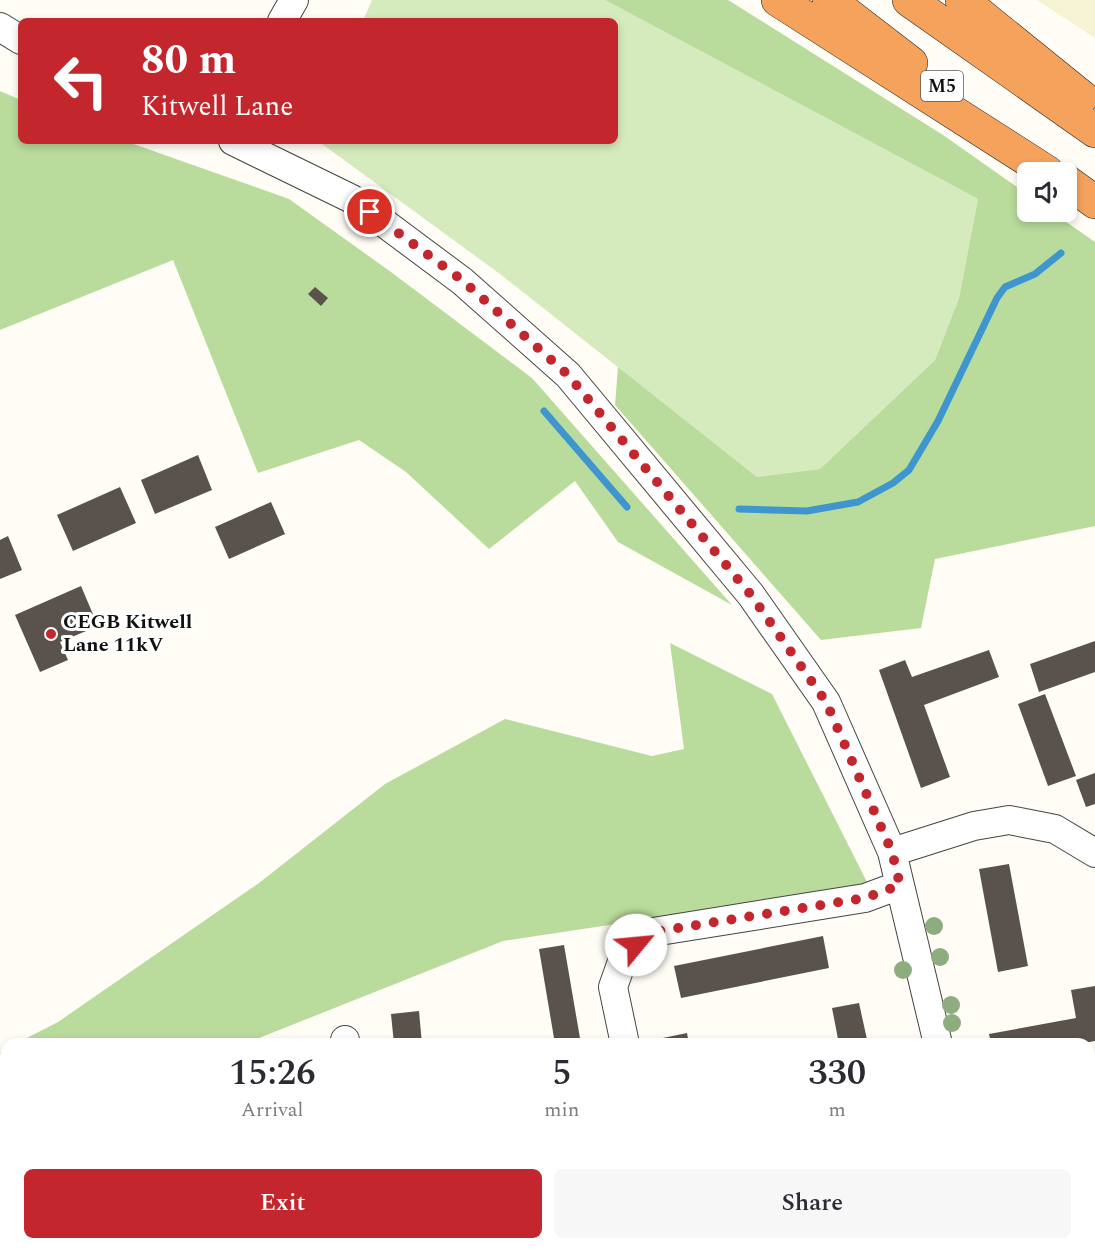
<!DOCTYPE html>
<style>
:root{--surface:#fff;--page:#f7f7f7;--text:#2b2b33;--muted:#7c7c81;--accent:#c4262e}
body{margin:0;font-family:Spectral,serif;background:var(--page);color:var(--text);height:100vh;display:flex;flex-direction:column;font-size:22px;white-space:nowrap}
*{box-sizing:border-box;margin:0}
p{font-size:20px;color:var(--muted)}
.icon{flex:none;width:33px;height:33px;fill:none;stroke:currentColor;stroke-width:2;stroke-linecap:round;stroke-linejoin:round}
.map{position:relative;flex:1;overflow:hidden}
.drawer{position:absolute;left:0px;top:1038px;width:1095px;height:212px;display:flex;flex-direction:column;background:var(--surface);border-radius:18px 18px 0 0;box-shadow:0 3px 9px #0003}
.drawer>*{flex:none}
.guide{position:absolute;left:18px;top:18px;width:600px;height:126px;border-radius:9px;box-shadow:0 3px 9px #0003;background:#c4262e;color:#fff;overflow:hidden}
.fabs{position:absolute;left:1017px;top:162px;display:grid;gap:12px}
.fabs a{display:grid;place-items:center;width:60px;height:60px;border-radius:9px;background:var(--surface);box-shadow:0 3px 9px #0003;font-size:30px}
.pin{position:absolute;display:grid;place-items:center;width:51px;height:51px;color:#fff;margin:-26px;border:3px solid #fff;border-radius:50%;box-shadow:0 2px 6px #0007}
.me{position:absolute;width:66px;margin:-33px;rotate:62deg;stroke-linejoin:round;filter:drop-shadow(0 0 4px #0008)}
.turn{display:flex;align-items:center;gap:21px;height:126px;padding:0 24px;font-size:27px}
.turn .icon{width:78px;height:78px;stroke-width:2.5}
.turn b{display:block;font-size:42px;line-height:51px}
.eta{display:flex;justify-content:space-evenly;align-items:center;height:102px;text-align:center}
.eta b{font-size:36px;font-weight:600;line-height:42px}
.action{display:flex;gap:12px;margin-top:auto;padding:12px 24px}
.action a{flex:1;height:69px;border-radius:9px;background:var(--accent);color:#fff;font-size:24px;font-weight:600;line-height:69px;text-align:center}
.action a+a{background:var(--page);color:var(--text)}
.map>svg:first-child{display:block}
.farmland{fill:#f6f3d4}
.green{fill:#d5ebbd}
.forest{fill:#b9dc9c}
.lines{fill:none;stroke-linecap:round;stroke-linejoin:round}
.stream{stroke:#3f96cf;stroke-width:7}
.building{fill:#5a524d}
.minor-casing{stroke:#444;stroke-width:30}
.highway-casing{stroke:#222;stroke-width:34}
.minor{stroke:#fff;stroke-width:28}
.highway{stroke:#f5a25d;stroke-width:33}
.tree{fill:#8dad7f}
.route{stroke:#c4262e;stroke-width:10;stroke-dasharray:0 18}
.poi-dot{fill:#c4262e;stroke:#fff;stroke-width:2}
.labels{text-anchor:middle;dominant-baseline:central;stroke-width:6;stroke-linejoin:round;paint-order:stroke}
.shield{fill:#fff;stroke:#585858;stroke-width:1.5}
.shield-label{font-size:18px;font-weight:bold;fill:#111}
.poi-label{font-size:20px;font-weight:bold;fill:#111;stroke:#fff;text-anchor:start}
</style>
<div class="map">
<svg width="1095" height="1249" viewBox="0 0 1095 1249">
<rect width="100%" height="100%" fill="#fffdf5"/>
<path class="farmland" d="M1037,0H1095V38Z"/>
<path class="green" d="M372,0H605L978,199L959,298L935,360L820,469L757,477L500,274L318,141H615V21H363Z"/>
<path class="forest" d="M605,0H728L943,135L1027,194L1028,212H1052L1095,242V526L935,559L921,628L821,640L615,405L618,367L757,477L820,469L935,360L959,298L978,199Z
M0,91L21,100V141H125L289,199L391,272L532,378L732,605L618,542L575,481L489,549L406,472L359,440L258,473L173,260L0,330Z
M670,643L772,694L869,886L503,941L244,1044H15L58,1022L259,883L385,784L505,719L652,756L684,749Z
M6,1049V1225L2,1231L0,1230V1052Z"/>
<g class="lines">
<path class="stream" d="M544,411L627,507
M739,509L807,511L858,502L893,483L909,470L938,421L997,298L1005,287L1035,274L1061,253"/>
</g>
<path class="building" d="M315,287L328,298L321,306L308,294Z
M198,455L212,490L155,514L141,480Z
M120,487L136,523L73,551L57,515Z
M271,502L285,534L229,559L215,527Z
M8,536L22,570L0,579V540Z
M81,586L98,626L60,642L68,660L40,672L15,615Z
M1095,641V672L1039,692L1030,664Z
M989,650L999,677L924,705L950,777L921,788L879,670L905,660L912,677Z
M1045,694L1076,776L1048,786L1018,704Z
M1095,773V804L1086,807L1076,780Z
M1009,864L1028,966L998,972L979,869Z
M823,936L829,968L681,998L674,966Z
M564,945L581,1044H555L539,949Z
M1095,986V1041L1078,1044H991L989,1034L1076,1018L1071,990Z
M859,1003L868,1044H839L832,1008Z
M419,1011L422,1044H394L391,1014Z
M687,1033L689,1044H659L658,1039Z
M197,1244H224L225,1249H198Z
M337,1244H357L356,1249H336Z
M454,1244H484L482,1249H452Z
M556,1244H610L607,1249H558L554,1247Z
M886,1244H909L910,1249H865Z
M1031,1244H1063L1064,1249H1032Z"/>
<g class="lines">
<g class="minor-casing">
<path id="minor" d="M282,21L294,0
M0,27L21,40
M233,141L352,199L462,281L568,375L751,595L826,702L892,852L938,1044
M892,852L974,826L1009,820L1055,829L1095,853
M345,1040V1044
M625,1044L613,987L624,956L647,933L865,898L900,885
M976,1244L977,1249
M287,1249L288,1244"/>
</g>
<g class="highway-casing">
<path id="highway" d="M778,0L1047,172
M829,0L911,63
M909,0L1095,131
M962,0L1082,97
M1066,181L1095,202"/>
</g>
<use href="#minor" class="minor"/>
<use href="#highway" class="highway"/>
</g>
<g class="tree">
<circle cx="934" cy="926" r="9"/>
<circle cx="940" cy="957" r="9"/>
<circle cx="903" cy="970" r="9"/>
<circle cx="951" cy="1005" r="9"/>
<circle cx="952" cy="1023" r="9"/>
</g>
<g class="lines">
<path class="route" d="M370,212L462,280L568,375L751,595L826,702L892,852L900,885L865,898L647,933L636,945"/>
</g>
<circle class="poi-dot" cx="51" cy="634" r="6"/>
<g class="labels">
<rect class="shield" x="921" y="71" width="42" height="30" rx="4.5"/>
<g class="shield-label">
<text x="942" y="86">M5</text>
</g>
<g class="poi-label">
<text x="63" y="622">CEGB Kitwell<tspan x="63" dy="23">Lane 11kV</tspan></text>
</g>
</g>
</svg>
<div class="fabs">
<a><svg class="icon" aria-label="sound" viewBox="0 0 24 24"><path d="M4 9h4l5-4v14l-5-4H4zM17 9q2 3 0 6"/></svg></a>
</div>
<div class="pin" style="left:370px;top:212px;background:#d93025"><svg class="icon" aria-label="arrive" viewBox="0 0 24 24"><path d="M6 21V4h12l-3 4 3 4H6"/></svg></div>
<svg class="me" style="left:636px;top:945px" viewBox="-20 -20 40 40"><circle r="19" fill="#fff"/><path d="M0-13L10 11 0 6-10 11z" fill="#c4262e"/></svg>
<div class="guide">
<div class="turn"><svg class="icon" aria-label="left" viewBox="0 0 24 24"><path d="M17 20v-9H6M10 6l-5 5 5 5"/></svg><div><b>80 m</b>Kitwell Lane</div></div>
</div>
<section class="drawer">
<div class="eta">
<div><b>15:26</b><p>Arrival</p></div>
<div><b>5</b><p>min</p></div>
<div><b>330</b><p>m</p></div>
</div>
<div class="action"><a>Exit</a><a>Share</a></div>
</section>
</div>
